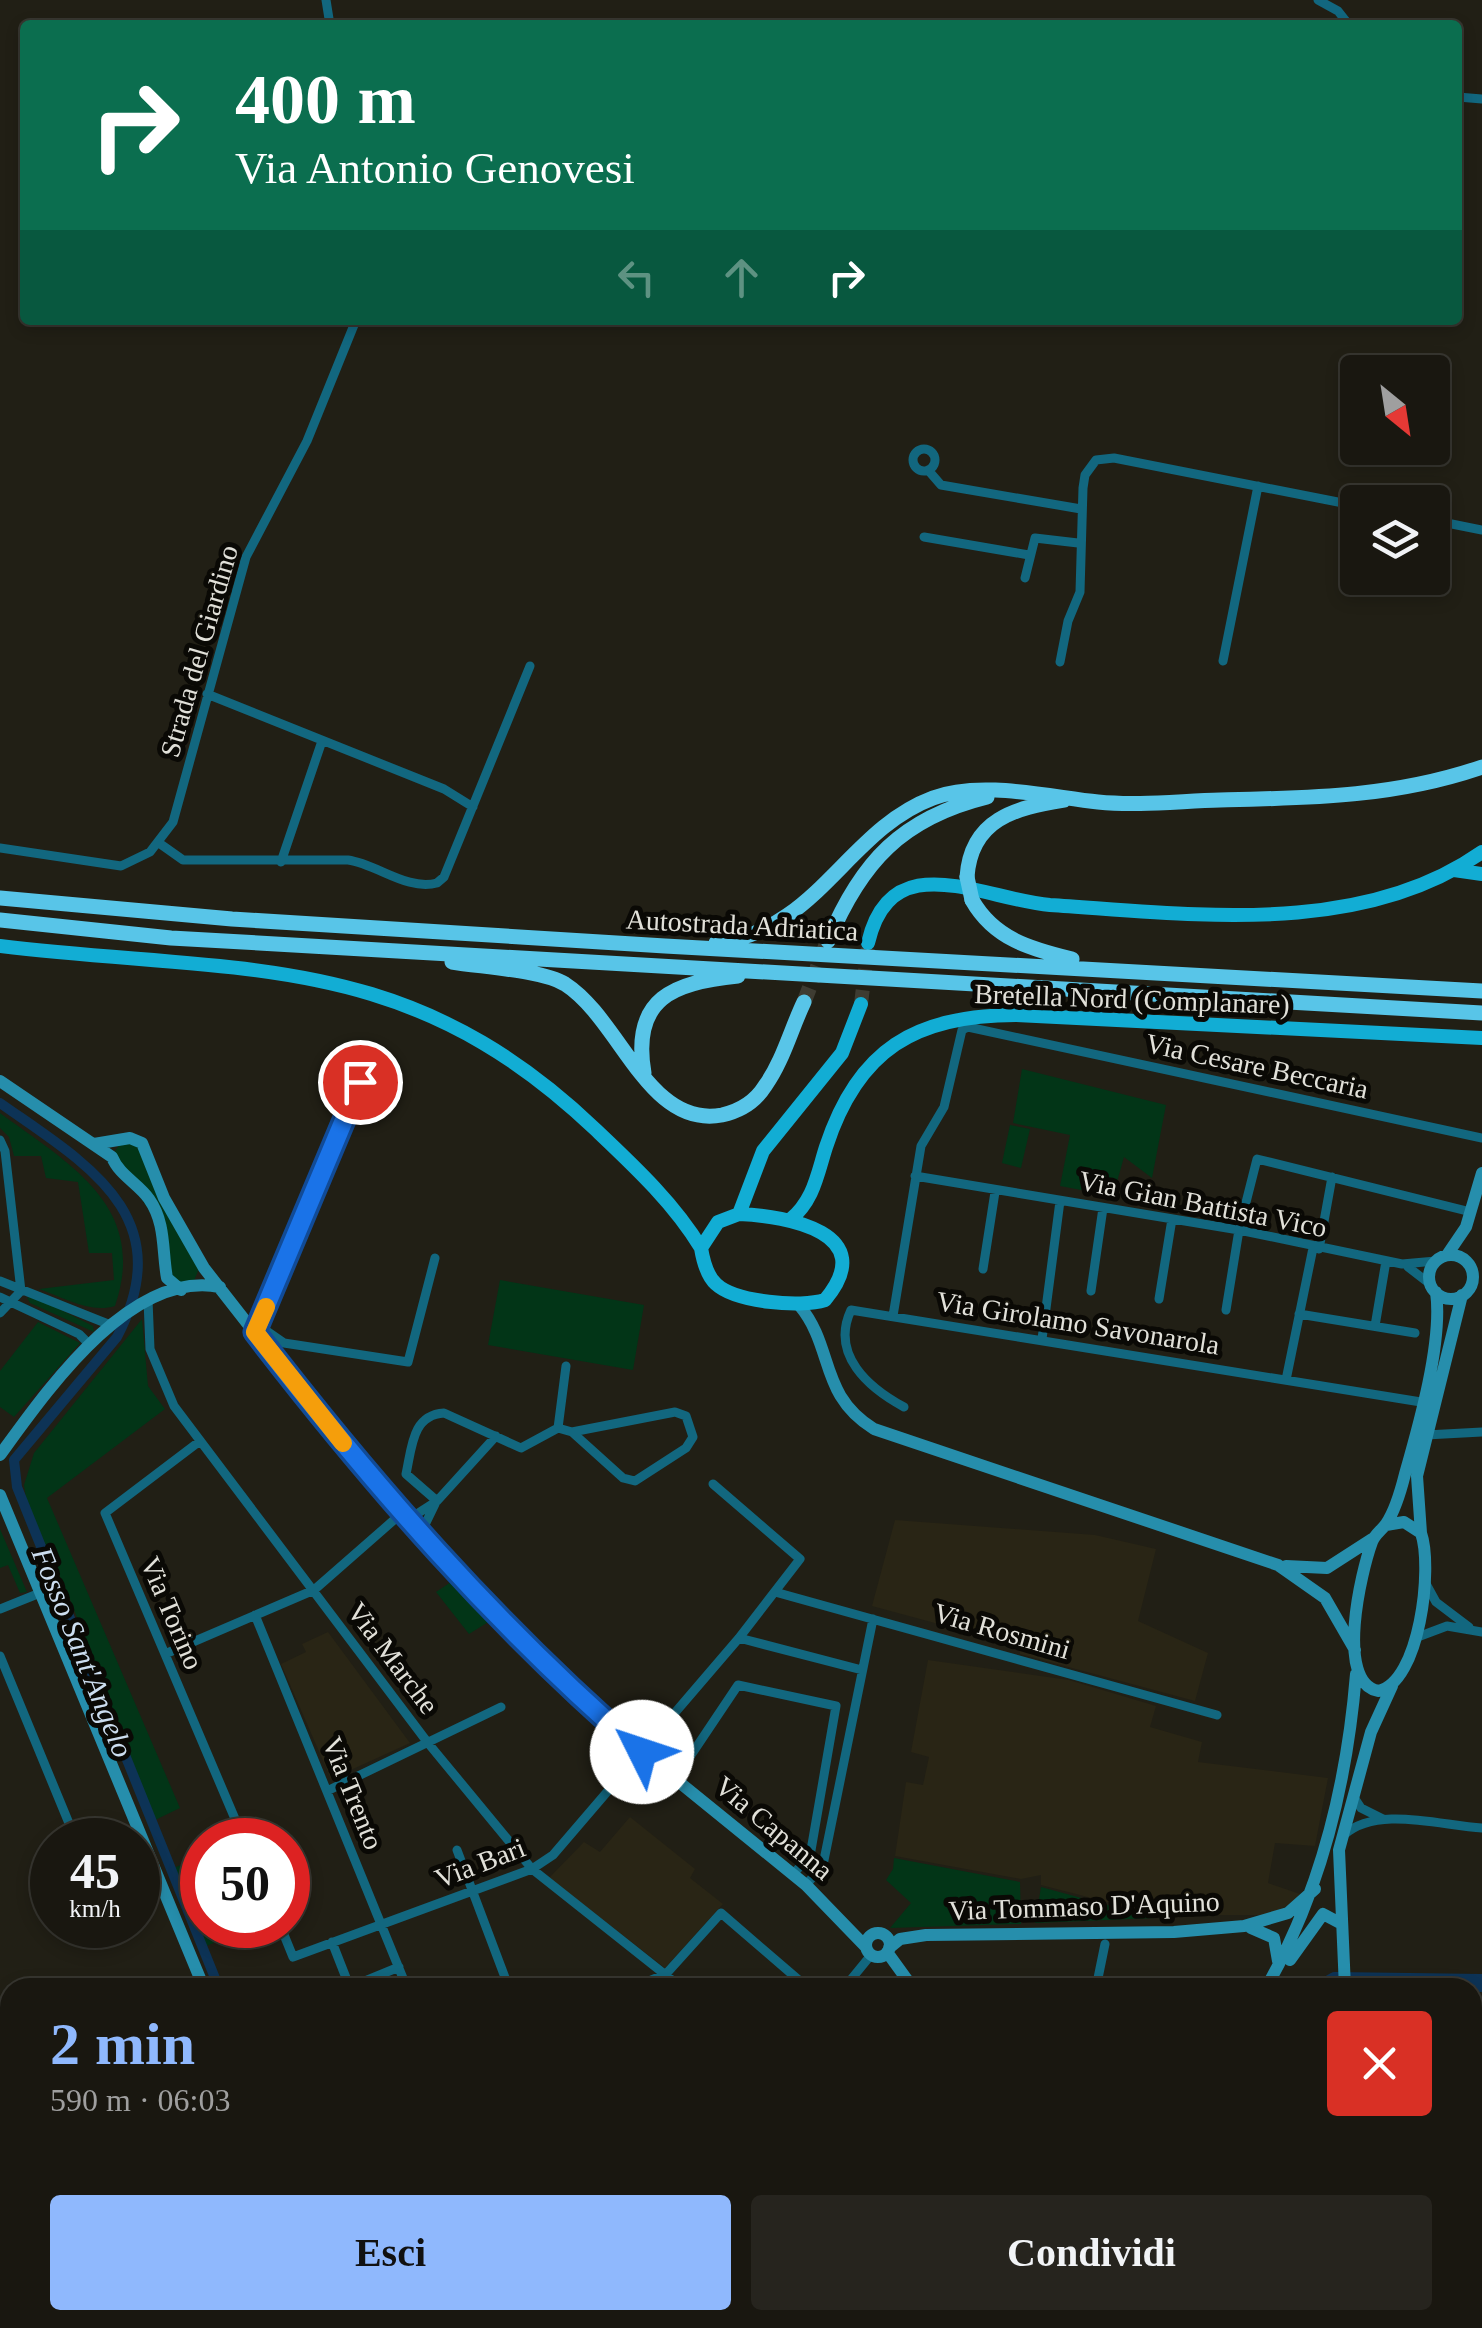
<!DOCTYPE html>
<html lang="it">
<meta charset="utf-8">
<style>
:root{--surface:#191710;--page:#26241e;--text:#f1f3f6;--muted:#9f9f9f;--line:#373630;--accent:#8fb8fd}
body{margin:0;font-family:"Times New Roman",serif;background:var(--page);color:var(--text);height:100vh;display:flex;flex-direction:column;font-size:38px;white-space:nowrap}
*{box-sizing:border-box;margin:0}
p{font-size:32px;color:var(--muted)}
.icon{flex:none;width:55px;height:55px;fill:none;stroke:currentColor;stroke-width:2;stroke-linecap:round;stroke-linejoin:round}
.map{position:relative;flex:1;overflow:hidden}
.side{position:absolute;left:0px;top:1978px;width:1482px;height:352px;display:flex;flex-direction:column;background:var(--surface);border-radius:30px 30px 0 0;box-shadow:0 5px 15px #0003,0 0 0 2px var(--line)}
.side>*{flex:none}
.banner{position:absolute;left:20px;top:20px;width:1442px;height:305px;border-radius:10px;box-shadow:0 5px 15px #0003,0 0 0 2px var(--line);background:#0b6e4f;color:#fff;overflow:hidden}
.needle{width:65px;rotate:150deg}
.buttons{position:absolute;left:1340px;top:355px;display:grid;gap:20px}
.buttons a{display:grid;place-items:center;width:110px;height:110px;border-radius:10px;background:var(--surface);box-shadow:0 5px 15px #0003,0 0 0 2px var(--line);font-size:50px}
.speed{position:absolute;left:30px;top:1818px;display:flex;gap:20px;font-size:50px;font-weight:700;text-align:center}
.speed>*{display:grid;place-content:center;width:130px;height:130px;border-radius:50%;background:var(--surface);box-shadow:0 5px 15px #0003,0 0 0 2px var(--line);line-height:1}
.speed small{font-size:25px;font-weight:400}
.speed .limit{border:15px solid #d22;background:#fff;color:#111}
.pin{position:absolute;display:grid;place-items:center;width:85px;height:85px;color:#fff;margin:-42px;border:5px solid #fff;border-radius:50%;box-shadow:0 2px 10px #0007}
.me{position:absolute;width:110px;margin:-55px;rotate:311deg;stroke-linejoin:round;filter:drop-shadow(0 0 8px #0008)}
.turn{display:flex;align-items:center;gap:35px;height:210px;padding:0 50px;font-size:45px}
.turn .icon{width:130px;height:130px;stroke-width:2.5}
.turn b{display:block;font-size:70px;line-height:85px}
.lanes{display:flex;align-items:center;height:95px;padding:0 50px;background:#0003;justify-content:center;gap:50px;direction:ltr}
.lanes .off{opacity:.35}
.round{display:grid;place-items:center;flex:none;width:105px;height:105px;border-radius:10px;background:var(--page)}
.summary{display:flex;align-items:center;justify-content:space-between;height:170px;padding:0 50px}
h1{font-size:60px;font-weight:800;line-height:75px;color:var(--accent)}
.cta{display:flex;gap:20px;margin-top:auto;padding:20px 50px}
.cta a{flex:1;height:115px;border-radius:10px;background:var(--accent);color:#111;font-size:40px;font-weight:800;line-height:115px;text-align:center}
.cta a+a{background:var(--page);color:var(--text)}
.map>svg:first-child{display:block}
.built{fill:#292515}
.green{fill:#023517}
.lines{fill:none;stroke-linecap:round;stroke-linejoin:round}
.canal{stroke:#0d3356;stroke-width:10}
.river{stroke:#0d3356;stroke-width:18}
.primary-tunnel{stroke:#3e3c32;stroke-width:14;stroke-dasharray:14 7;stroke-linecap:butt}
.highway-tunnel{stroke:#3e3c32;stroke-width:15;stroke-dasharray:15 8;stroke-linecap:butt}
.street{stroke:#12677f;stroke-width:9}
.secondary{stroke:#268eac;stroke-width:12}
.primary{stroke:#12add4;stroke-width:14}
.highway{stroke:#58c5e8;stroke-width:15}
.highway-bridge{stroke:#58c5e8;stroke-width:15}
.route-casing{stroke:#114b97;stroke-width:25}
.route{stroke:#1a73e8;stroke-width:18}
.slow{stroke:#f59e0b;stroke-width:18}
.labels{text-anchor:middle;dominant-baseline:central;stroke-width:10;stroke-linejoin:round;paint-order:stroke}
.street-label{font-size:28px;fill:#e1e0d9;stroke:#0a0905}
.water-label{font-size:30px;font-style:italic;fill:#ccddef;stroke:#0a0905}
</style>
<div class="map">
<svg width="1482" height="2328" viewBox="0 0 1482 2328">
<rect width="100%" height="100%" fill="#211f15"/>
<path class="built" d="M895,1520L1095,1535L1156,1549L1138,1621L1208,1653L1195,1701L1020,1654V1646L872,1606Z
M328,1632L410,1743L331,1779L281,1664L306,1652L302,1644Z
M928,1660L1069,1680L1156,1706L1150,1727L1202,1742L1198,1762L1328,1778L1315,1846L1275,1843L1268,1883L1300,1894L1290,1905L1266,1915H1158L1041,1885V1875L1021,1879L895,1856L906,1782L923,1785L929,1757L911,1752Z
M630,1817L695,1869L690,1878L723,1904L665,1968L549,1878L584,1842L600,1852Z"/>
<path class="green" d="M1022,1069L1166,1105L1152,1178L1124,1157L1113,1196L1060,1186L1070,1135L1013,1123Z
M0,1113C69,1164 149,1206 115,1306C90,1314 63,1297 39,1289L114,1280L112,1253H89L78,1182L46,1178L41,1156H14L9,1137L0,1128Z
M1010,1125L1030,1129L1021,1168L1002,1163Z
M135,1143L199,1269L193,1283L185,1285L172,1278L168,1240L116,1159L115,1151L120,1144Z
M500,1280L644,1305L633,1370L488,1345Z
M33,1296L93,1326L94,1332L30,1303L27,1298Z
M142,1319L148,1386L165,1409L47,1498L180,1808L155,1820L69,1597L27,1504L24,1485L34,1453Z
M38,1322L80,1343L14,1417L0,1407V1371Z
M0,1529L27,1592L20,1593L8,1565L0,1568Z
M454,1580L490,1621L469,1634L436,1592Z
M202,1856V1925H234L237,1933L204,1947L171,1869Z
M894,1858L1020,1882L1021,1924L890,1928L911,1903L886,1880L893,1869Z
M1041,1887L1155,1918L1035,1923Z"/>
<g class="lines">
<path class="canal" d="M0,1103C85,1163 181,1215 117,1337L14,1460L17,1487L219,1988
M354,2320L357,2328"/>
<path class="river" d="M1323,1988L1335,1981L1482,1983
M1378,2320L1393,2328"/>
<path class="primary-tunnel" d="M861,1004L868,946"/>
<path class="highway-tunnel" d="M804,1002L826,945"/>
<path class="street" d="M326,0L330,25
M1318,0L1338,11L1349,25
M1458,97L1482,99
M913 460a11 11 0 1 1 22 0a11 11 0 1 1-22 0Z
M928,470L941,485L1081,509
M1432,520L1482,530
M924,537L1029,555
M1025,578L1035,538L1078,543
M1223,661L1258,486
M1060,662L1068,621L1080,592L1083,488L1085,475L1096,460L1114,458L1358,506
M207,694L444,789L473,807
M159,843L183,860H348C377,864 407,891 437,883L444,877L530,666
M0,848L121,866L150,852L173,822L246,557L307,441L356,320
M281,862L322,741
M0,1140L5,1151L21,1291L0,1313
M915,1176L1239,1230L1402,1264L1436,1261
M1319,1249L1332,1177
M1408,1267L1430,1284
M983,1269L995,1192
M0,1281L108,1324
M1091,1291L1103,1208
M0,1297L79,1334L90,1345
M1159,1299L1172,1219
M148,1300L150,1349L174,1406L428,1743L532,1869L682,1988
M1226,1310L1239,1230L1257,1159L1471,1212
M1299,1314L1415,1333
M893,1316L921,1146L944,1107L962,1030L968,1027L1482,1138
M258,1325L284,1343L408,1362L435,1258
M1375,1326L1386,1261
M255,1333L372,1050
M1042,1339L1060,1201
M1286,1380L1313,1248
M904,1407C869,1388 830,1355 851,1310L1421,1402
M558,1428L572,1432L675,1412L686,1416L693,1437L686,1448L635,1481L623,1478L572,1432
M1426,1435L1482,1432
M200,1441L105,1513L244,1840
M437,1501L406,1474C412,1447 412,1415 444,1413L521,1448L558,1428L566,1366
M409,1519L437,1501L496,1436
M421,1533L435,1504
M1425,1582L1436,1602L1469,1627
M775,1592L1217,1715
M0,1609L40,1593
M255,1615L407,1988
M739,1638L862,1670
M1415,1638L1447,1626L1482,1632
M165,1654L314,1590L403,1512
M0,1656L73,1833
M675,1779L738,1685L836,1706L810,1856L793,1874
M327,1791L501,1707
M1353,1796L1361,1808L1383,1819
M1344,1835C1377,1805 1442,1826 1482,1828
M457,1850L509,1988
M806,1885L823,1865L873,1619
M280,1925L293,1957L532,1869L553,1855L739,1638L800,1559L713,1484
M332,1942L350,1988
M348,1988L399,1967
M632,1988L666,1974L721,1913L808,1988
M844,1988L871,1955
M989,1988L1097,1983L1105,1944
M1472,2230L1482,2231
M238,2320V2328
M369,2320L373,2328
M482,2320L485,2328
M540,2320L544,2328
M757,2320L774,2328
M1015,2320L1032,2328
M691,2328L693,2320
M859,2328L862,2320
M972,2328L975,2320
M1134,2328L1137,2320"/>
<path class="secondary" d="M0,1081L112,1157C119,1175 139,1184 149,1199C166,1223 162,1251 167,1278L181,1290
M94,1144L130,1138L142,1143L164,1198L204,1268L319,1415L409,1519L556,1675L642,1752L806,1885L866,1947
M1447,1255L1466,1227L1482,1173
M1429 1277a22 22 0 1 1 44 0a22 22 0 1 1-44 0Z
M799,1305C835,1348 818,1394 874,1429L1278,1565L1325,1598L1355,1650
M0,1455C46,1392 130,1269 220,1287
M0,1495L204,1988
M1386,1525L1404,1522L1421,1533C1433,1567 1420,1683 1378,1691C1335,1682 1361,1572 1372,1542C1375,1534 1381,1531 1386,1524C1395,1511 1401,1490 1405,1474C1419,1425 1443,1341 1436,1292
M1421,1533L1417,1476L1462,1295
M1286,1566L1327,1568L1372,1539
M1251,1928L1274,1938L1278,1961
M866 1945a12 12 0 1 1 24 0a12 12 0 1 1-24 0Z
M889,1948L900,1939L926,1935L1174,1932L1244,1926L1288,1913L1315,1889
M887,1952L913,1988
M1290,1960L1323,1914L1340,1923
M1266,1988C1321,1891 1347,1784 1356,1674
M1345,1988L1339,1850L1371,1732L1392,1686
M0,2170L10,2163
M340,2320L343,2328
M1222,2320L1230,2328
M1468,2320L1482,2326
M0,2322L89,2328
M1105,2328L1108,2320
M1247,2328L1250,2320"/>
<path class="primary" d="M1454,870L1482,874
M868,943C891,844 981,899 1050,905C1191,914 1360,938 1482,852
M0,946C240,975 404,947 595,1129C633,1165 674,1203 701,1248
M739,1214C788,1216 881,1233 825,1300C801,1308 735,1302 716,1284C707,1276 703,1260 701,1248L718,1222Z
M739,1214L763,1151L842,1053L861,1004
M790,1220C814,1200 817,1175 826,1147C858,1049 916,1015 1016,1015L1482,1038"/>
<path class="highway" d="M967,877C971,819 1015,808 1064,800
M0,898L232,919L665,946L1482,991
M972,900C994,939 1031,949 1072,959
M0,920L171,938L1482,1013
M828,941C861,862 902,818 987,797
M716,943C818,931 847,830 933,798C980,780 1049,797 1098,802C1138,806 1180,801 1220,800C1311,798 1395,797 1482,767
M452,962C481,967 542,970 565,984C621,1020 648,1129 722,1115C740,1111 755,1102 765,1086C783,1061 791,1029 804,1002
M644,1073C631,998 674,982 738,976"/>
<path class="highway-bridge" d="M967,877L972,900"/>
</g>
<g class="lines">
<g class="route-casing">
<path id="route" d="M360,1082L255,1332C372,1484 497,1627 642,1752"/>
</g>
<use href="#route" class="route"/>
<path class="slow" d="M266,1307L255,1332L343,1443"/>
</g>
<g class="labels">
<g class="street-label">
<text transform="translate(199 651) rotate(-74)">Strada del Giardino</text>
<text transform="translate(742 925) rotate(3)">Autostrada Adriatica</text>
<text transform="translate(1132 999) rotate(2)">Bretella Nord (Complanare)</text>
<text transform="translate(1257 1066) rotate(12)">Via Cesare Beccaria</text>
<text transform="translate(1203 1204) rotate(11)">Via Gian Battista Vico</text>
<text transform="translate(1078 1323) rotate(9)">Via Girolamo Savonarola</text>
<text transform="translate(172 1613) rotate(67)">Via Torino</text>
<text transform="translate(1002 1631) rotate(16)">Via Rosmini</text>
<text transform="translate(393 1658) rotate(53)">Via Marche</text>
<text transform="translate(353 1793) rotate(68)">Via Trento</text>
<text transform="translate(774 1828) rotate(40)">Via Capanna</text>
<text transform="translate(480 1863) rotate(-21)">Via Bari</text>
<text transform="translate(1084 1906) rotate(-2)">Via Tommaso D'Aquino</text>
</g>
<g class="water-label">
<text transform="translate(83 1652) rotate(68)">Fosso Sant'Angelo</text>
</g>
</g>
</svg>
<div class="buttons">
<a><svg class="needle" viewBox="-14 -14 28 28"><path d="M0-13l5 13h-10z" fill="#e53935"/><path d="M0 13l5-13h-10z" fill="#9f9f9f"/></svg></a>
<a><svg class="icon" aria-label="layers" viewBox="0 0 24 24"><path d="M12 4l9 5-9 5-9-5zM3 14l9 5 9-5"/></svg></a>
</div>
<div class="speed"><div>45<small>km/h</small></div><div class="limit">50</div></div>
<div class="pin" style="left:360px;top:1082px;background:#d93025"><svg class="icon" aria-label="arrive" viewBox="0 0 24 24"><path d="M6 21V4h12l-3 4 3 4H6"/></svg></div>
<svg class="me" style="left:642px;top:1752px" viewBox="-20 -20 40 40"><circle r="19" fill="#fff"/><path d="M0-13L10 11 0 6-10 11z" fill="#1a73e8"/></svg>
<div class="banner">
<div class="turn"><svg class="icon" aria-label="right" viewBox="0 0 24 24"><path d="M7 20v-9h11M14 6l5 5-5 5"/></svg><div><b>400 m</b>Via Antonio Genovesi</div></div>
<div class="lanes"><svg class="icon off" aria-label="left" viewBox="0 0 24 24"><path d="M17 20v-9H6M10 6l-5 5 5 5"/></svg><svg class="icon off" aria-label="ahead" viewBox="0 0 24 24"><path d="M12 20V5M6 11l6-6 6 6"/></svg><svg class="icon" aria-label="right" viewBox="0 0 24 24"><path d="M7 20v-9h11M14 6l5 5-5 5"/></svg></div>
</div>
<section class="side">
<div class="summary"><div><h1>2 min</h1><p>590 m · 06:03</p></div><a class="round" style="background:#d93025;color:#fff"><svg class="icon" aria-label="close" viewBox="0 0 24 24"><path d="M6 6l12 12M18 6L6 18"/></svg></a></div>
<div class="cta"><a>Esci</a><a>Condividi</a></div>
</section>
</div>
